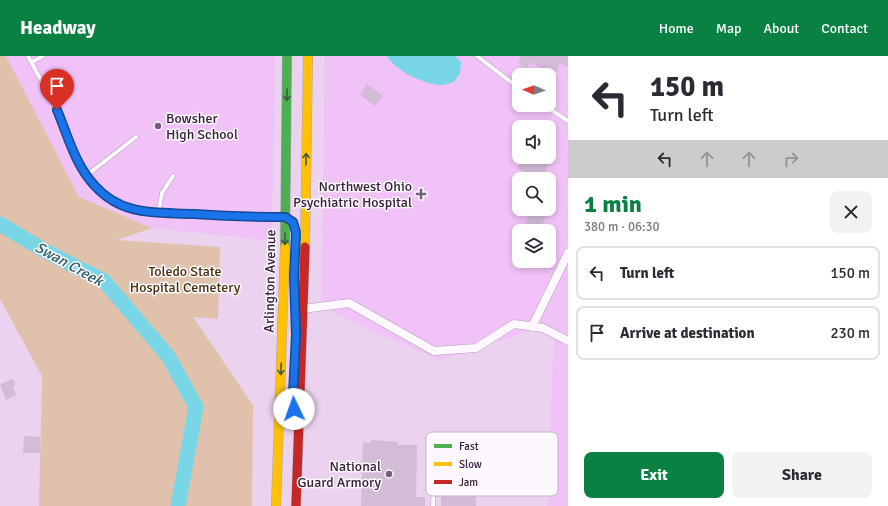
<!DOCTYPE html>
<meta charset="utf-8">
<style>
:root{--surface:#fff;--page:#f2f2f3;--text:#2b2b33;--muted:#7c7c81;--line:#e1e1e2;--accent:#0b8043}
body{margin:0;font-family:Signika,sans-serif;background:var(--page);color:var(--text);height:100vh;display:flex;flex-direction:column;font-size:15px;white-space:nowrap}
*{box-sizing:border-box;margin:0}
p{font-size:13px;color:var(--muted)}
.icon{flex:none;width:22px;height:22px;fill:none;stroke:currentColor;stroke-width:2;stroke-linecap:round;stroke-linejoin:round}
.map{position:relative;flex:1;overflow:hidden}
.panel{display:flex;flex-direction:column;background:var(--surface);width:320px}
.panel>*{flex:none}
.banner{background:#fff;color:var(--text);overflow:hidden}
.needle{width:26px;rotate:272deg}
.tools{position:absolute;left:512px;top:12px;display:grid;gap:8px}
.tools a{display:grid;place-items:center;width:44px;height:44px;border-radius:8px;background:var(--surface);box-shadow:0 2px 6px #0003;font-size:20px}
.pin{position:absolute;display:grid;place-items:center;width:34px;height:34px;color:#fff;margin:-41px -17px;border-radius:50% 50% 50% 0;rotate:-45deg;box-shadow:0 0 4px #0007}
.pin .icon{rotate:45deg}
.me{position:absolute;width:44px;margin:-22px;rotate:357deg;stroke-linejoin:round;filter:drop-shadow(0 0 3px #0008)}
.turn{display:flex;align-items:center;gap:14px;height:84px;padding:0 16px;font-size:18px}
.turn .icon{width:52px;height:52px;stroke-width:2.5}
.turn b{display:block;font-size:28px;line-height:34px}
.lanes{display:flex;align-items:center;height:38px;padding:0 16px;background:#0003;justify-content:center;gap:20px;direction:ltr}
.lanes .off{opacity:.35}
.round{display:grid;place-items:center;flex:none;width:42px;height:42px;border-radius:8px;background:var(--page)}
.overview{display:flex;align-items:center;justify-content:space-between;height:68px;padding:0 16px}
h1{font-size:24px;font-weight:800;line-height:30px;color:var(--accent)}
.cta{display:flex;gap:8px;margin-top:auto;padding:8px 16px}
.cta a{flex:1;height:46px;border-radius:8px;background:var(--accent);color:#fff;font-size:16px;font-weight:800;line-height:46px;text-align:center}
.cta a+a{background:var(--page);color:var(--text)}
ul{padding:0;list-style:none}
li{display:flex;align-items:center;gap:12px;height:54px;margin:0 8px 6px;padding:0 8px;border:2px solid var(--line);border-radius:8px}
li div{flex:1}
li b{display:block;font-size:15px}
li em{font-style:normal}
header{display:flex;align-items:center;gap:24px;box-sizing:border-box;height:56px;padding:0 20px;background:var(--accent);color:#fff}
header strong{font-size:19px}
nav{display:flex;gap:22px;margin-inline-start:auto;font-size:14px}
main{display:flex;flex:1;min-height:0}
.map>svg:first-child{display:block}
.built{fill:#f0c2f7;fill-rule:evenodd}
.green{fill:#e0c2ac}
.water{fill:#78d6e6}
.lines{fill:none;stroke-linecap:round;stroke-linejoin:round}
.river{stroke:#78d6e6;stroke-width:15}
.building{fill:#d2bcd6}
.lane-casing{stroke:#b39eb7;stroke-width:5}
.street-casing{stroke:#b39eb7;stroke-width:9}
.fast-casing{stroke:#b39eb7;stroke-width:10}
.slow-casing{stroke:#b39eb7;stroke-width:10}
.jam-casing{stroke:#b39eb7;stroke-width:10}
.lane{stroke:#fcf8fd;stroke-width:4}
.street{stroke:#fcf8fd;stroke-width:8}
.fast{stroke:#4caf50;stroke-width:9}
.slow{stroke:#ffc107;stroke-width:9}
.jam{stroke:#c62828;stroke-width:9}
.oneway{stroke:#3f5943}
.route-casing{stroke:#114b97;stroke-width:10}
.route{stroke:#1a73e8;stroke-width:7}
.poi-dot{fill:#755e79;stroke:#fdf7fe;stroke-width:1.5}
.labels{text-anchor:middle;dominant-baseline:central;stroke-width:3;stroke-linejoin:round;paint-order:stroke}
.poi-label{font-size:14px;fill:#36203a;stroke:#fdf7fe;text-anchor:end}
.park-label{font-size:14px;fill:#45320a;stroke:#fdf7fe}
.street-label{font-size:14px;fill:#36203a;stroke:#fdf7fe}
.water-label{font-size:15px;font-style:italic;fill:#276165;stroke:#fdf7fe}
.key{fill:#fdf7fe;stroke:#c1b6c3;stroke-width:1}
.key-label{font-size:11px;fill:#36203a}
</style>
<header>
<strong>Headway</strong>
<nav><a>Home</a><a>Map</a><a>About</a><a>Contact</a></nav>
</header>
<main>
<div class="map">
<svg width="568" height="450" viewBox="0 0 568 450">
<rect width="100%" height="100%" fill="#ebd2ef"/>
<path class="built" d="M6,0H275L272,185L152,172L79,141Z
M325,0H568V450H547L554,279L537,273L439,304L321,251ZM519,19H549V49H519ZM519,71H549V101H519ZM519,123H549V153H519ZM519,175H549V205H519Z"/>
<path class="green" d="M0,0H6L79,141L152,172L117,184L220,191L218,263L193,261L253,349L252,450H39L42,320L0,243Z"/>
<path class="water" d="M387,0H455L461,6L460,17L454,26C450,27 445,29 441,29C423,28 396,15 387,0Z"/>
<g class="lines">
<path class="river" d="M0,168L45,195L104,225L168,300L196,351L178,450"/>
</g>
<path class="building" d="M519,0H568V11L560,7L554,19L530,6L527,12L518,7L521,2Z
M367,28L383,40L375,50L360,39Z
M523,101H536L549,108L541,123H537L517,112Z
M532,153H550L539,174L525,167Z
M13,323L16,329L13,330L16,339L6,344L0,328Z
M24,380L40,381V397H23Z
M371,384L398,386V389H417L416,441H425V450H361L363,386L371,387Z
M442,386L478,387L476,450H441Z"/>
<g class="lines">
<g class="lane-casing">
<path id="lane" d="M28,0L57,54L79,108L94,130L109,142L127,151L144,156L213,161H284
M477,0L519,32
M32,6L43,0
M544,49L568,65
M87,119L136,81
M158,158L162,137L173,120
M433,450L436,382"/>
</g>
<g class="street-casing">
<path id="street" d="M303,253L349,247L434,295L476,292L514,268L543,272L568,285
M532,271L568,197"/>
</g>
<g class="fast-casing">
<path id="fast" d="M285,191L287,0"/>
</g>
<g class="slow-casing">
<path id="slow" d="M285,161L293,166L296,177V259
M305,191L308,0
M276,450L285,191"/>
</g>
<g class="jam-casing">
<path id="jam" d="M296,450L305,191"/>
</g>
<use href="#lane" class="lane"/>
<use href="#street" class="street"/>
<use href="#fast" class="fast"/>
<use href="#slow" class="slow"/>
<use href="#jam" class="jam"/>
</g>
<defs><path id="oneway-shaft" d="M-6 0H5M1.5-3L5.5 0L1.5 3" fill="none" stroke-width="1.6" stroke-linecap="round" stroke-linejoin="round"/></defs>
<g class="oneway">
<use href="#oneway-shaft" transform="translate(287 39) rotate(91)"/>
<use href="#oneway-shaft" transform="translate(306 103) rotate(-89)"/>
<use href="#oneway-shaft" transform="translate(285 183) rotate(91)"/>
<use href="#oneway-shaft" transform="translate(281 313) rotate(92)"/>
</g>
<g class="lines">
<g class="route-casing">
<path id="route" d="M57,54C68,80 75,109 95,130C123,161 157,156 194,158C224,160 255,161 285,161L293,166L296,177L294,220L296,279L293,338L294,353"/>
</g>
<use href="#route" class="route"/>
</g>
<g class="poi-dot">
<circle cx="158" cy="70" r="4"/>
<path d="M419 132h4v4h4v4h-4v4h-4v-4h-4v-4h4z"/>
<circle cx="389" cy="418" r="4"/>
</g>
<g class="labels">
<g class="poi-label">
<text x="166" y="62" text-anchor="start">Bowsher<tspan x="166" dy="16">High School</tspan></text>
<text x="412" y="130">Northwest Ohio<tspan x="412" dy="16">Psychiatric Hospital</tspan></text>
<text x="381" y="410">National<tspan x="381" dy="16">Guard Armory</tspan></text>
</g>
<g class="park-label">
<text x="185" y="215">Toledo State<tspan x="185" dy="16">Hospital Cemetery</tspan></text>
</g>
<g class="street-label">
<text transform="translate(270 225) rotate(-89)">Arlington Avenue</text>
</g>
<g class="water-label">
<text transform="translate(69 208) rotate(29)">Swan Creek</text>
</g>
</g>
<rect x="426" y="376" width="132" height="64" rx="6" class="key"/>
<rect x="434" y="388" width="18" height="4" fill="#4caf50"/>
<rect x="434" y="406" width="18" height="4" fill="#ffc107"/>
<rect x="434" y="424" width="18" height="4" fill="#c62828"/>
<g class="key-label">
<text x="459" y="394">Fast</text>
<text x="459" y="412">Slow</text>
<text x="459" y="430">Jam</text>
</g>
</svg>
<div class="tools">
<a><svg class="needle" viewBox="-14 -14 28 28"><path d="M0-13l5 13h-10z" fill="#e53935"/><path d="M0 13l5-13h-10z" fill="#7c7c81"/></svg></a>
<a><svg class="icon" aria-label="sound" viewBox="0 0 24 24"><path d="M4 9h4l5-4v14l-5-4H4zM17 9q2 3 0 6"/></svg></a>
<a><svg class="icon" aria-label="search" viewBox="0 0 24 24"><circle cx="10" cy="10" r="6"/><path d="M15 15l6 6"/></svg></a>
<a><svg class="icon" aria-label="layers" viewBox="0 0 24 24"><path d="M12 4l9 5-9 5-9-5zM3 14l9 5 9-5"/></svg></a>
</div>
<div class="pin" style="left:57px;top:54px;background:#d93025"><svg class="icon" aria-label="arrive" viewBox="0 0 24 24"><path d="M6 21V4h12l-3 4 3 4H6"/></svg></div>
<svg class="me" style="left:294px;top:353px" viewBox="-20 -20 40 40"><circle r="19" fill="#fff"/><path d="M0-13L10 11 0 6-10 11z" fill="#1a73e8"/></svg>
</div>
<section class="panel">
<div class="banner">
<div class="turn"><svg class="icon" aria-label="left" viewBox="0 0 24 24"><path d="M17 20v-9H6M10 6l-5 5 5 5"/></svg><div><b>150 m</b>Turn left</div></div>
<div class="lanes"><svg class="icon" aria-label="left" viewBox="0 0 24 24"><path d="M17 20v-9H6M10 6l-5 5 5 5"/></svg><svg class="icon off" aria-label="ahead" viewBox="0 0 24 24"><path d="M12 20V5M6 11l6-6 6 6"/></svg><svg class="icon off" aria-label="ahead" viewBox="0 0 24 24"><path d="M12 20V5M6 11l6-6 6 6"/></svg><svg class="icon off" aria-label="right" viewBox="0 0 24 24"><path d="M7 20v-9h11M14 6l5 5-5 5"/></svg></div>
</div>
<div class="overview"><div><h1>1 min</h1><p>380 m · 06:30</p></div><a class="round"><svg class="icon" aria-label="close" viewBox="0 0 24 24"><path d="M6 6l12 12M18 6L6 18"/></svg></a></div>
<ul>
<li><svg class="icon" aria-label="left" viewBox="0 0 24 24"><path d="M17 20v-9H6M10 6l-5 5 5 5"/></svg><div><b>Turn left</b></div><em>150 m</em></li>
<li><svg class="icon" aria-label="arrive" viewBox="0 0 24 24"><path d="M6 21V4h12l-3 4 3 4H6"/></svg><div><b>Arrive at destination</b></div><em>230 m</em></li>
</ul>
<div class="cta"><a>Exit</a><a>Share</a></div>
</section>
</main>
